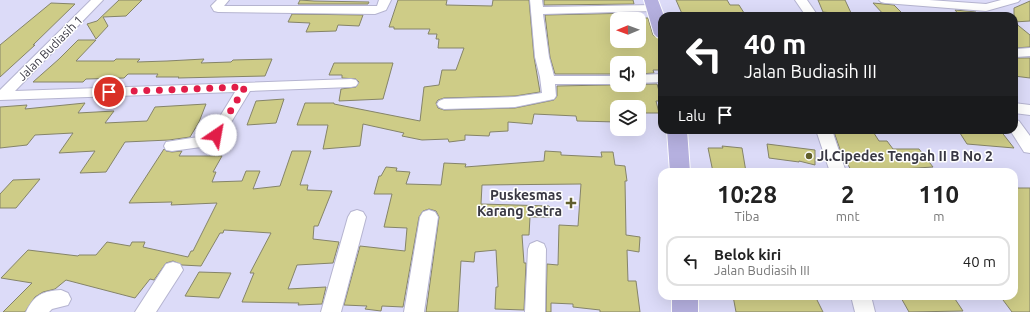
<!DOCTYPE html>
<html lang="id">
<style>
:root{--surface:#fff;--page:#f2f2f2;--text:#222;--muted:#767676;--line:#e0e0e0}
body{margin:0;font-family:Ubuntu,sans-serif;background:var(--page);color:var(--text);height:100vh;display:flex;flex-direction:column;font-size:15px;white-space:nowrap}
*{box-sizing:border-box;margin:0}
p{font-size:13px;color:var(--muted)}
.icon{flex:none;width:22px;height:22px;fill:none;stroke:currentColor;stroke-width:2;stroke-linecap:round;stroke-linejoin:round}
.map{position:relative;flex:1;overflow:hidden}
.side{position:absolute;left:658px;top:168px;width:360px;height:132px;display:flex;flex-direction:column;background:var(--surface);border-radius:12px;box-shadow:0 4px 16px #0002}
.side>*{flex:none}
.banner{position:absolute;left:658px;top:12px;width:360px;height:122px;border-radius:12px;box-shadow:0 4px 16px #0002;background:#202124;color:#fff;overflow:hidden}
.needle{width:26px;rotate:269deg}
.buttons{position:absolute;left:610px;top:12px;display:grid;gap:8px}
.buttons a{display:grid;place-items:center;width:36px;height:36px;border-radius:8px;background:var(--surface);box-shadow:0 4px 16px #0002;font-size:20px}
.pin{position:absolute;display:grid;place-items:center;width:34px;height:34px;color:#fff;margin:-17px;border:2px solid #fff;border-radius:50%;box-shadow:0 1px 4px #0007}
.me{position:absolute;width:44px;margin:-22px;rotate:33deg;stroke-linejoin:round;filter:drop-shadow(0 0 3px #0008)}
.turn{display:flex;align-items:center;gap:14px;height:84px;padding:0 20px;font-size:18px}
.turn .icon{width:52px;height:52px;stroke-width:2.5}
.turn b{display:block;font-size:28px;line-height:34px}
.then{display:flex;align-items:center;height:38px;padding:0 20px;background:#0003;gap:8px;font-size:15px}
.eta{display:flex;justify-content:space-evenly;align-items:center;height:68px;text-align:center}
.eta b{font-size:24px;font-weight:700;line-height:28px}
ul{padding:0;list-style:none}
li{display:flex;align-items:center;gap:12px;height:50px;margin:0 8px 6px;padding:0 12px;border:2px solid var(--line);border-radius:12px}
li div{flex:1}
li b{display:block;font-size:15px}
li em{font-style:normal}
.map>svg:first-child{display:block}
.building{fill:#cecc87;stroke:#858469}
.lines{fill:none;stroke-linecap:round;stroke-linejoin:round}
.minor-casing{stroke:#b5b4d0;stroke-width:2}
.major-casing{stroke:#fff;stroke-width:2}
.minor{fill:#fff;fill-rule:evenodd}
.major{fill:#b5b0df;fill-rule:evenodd}
.route{stroke:#e11d48;stroke-width:7;stroke-dasharray:0 12.6}
.poi-dot{fill:#615f2b;stroke:#fff;stroke-width:1.5}
.labels{text-anchor:middle;dominant-baseline:central;stroke-width:3;stroke-linejoin:round;paint-order:stroke}
.far-street-label{font-size:12px;fill:#393843;stroke:#fff}
.poi-label{font-size:14px;font-weight:bold;fill:#393843;stroke:#fff;text-anchor:start}
</style>
<div class="map">
<svg width="1030" height="312" viewBox="0 0 1030 312">
<rect width="100%" height="100%" fill="#dcdbf8"/>
<path class="building" d="M119,0H142L126,16L103,17L108,26L96,39L87,24L97,21Z
M300,0L314,1L369,2L368,4H298Z
M398,0H447L446,5L492,6L493,0H529L534,57L540,92L515,96L444,98L438,100L436,103L438,108L444,110L515,108L554,100L557,96V86L657,84L662,101H656L659,113H641L640,107H617V122L577,121L576,116L534,114L532,124L508,122V131L490,132L489,136L465,135V140L449,142L448,139L422,140L402,136L404,133L363,124L360,146L323,149L328,125H297L305,103H334V104L420,121L424,87L439,85L442,70H456L464,48H438L439,39H436L437,34H428L430,29H394V27H389Z
M544,0H633L634,4L544,5Z
M676,0H727L730,5H739L746,16H683Z
M818,0H845L852,15L823,12Z
M1030,1V21L1014,22L1030,35V47L1014,48V8Z
M51,3L75,4L33,45H35L0,77V45Z
M873,3L894,5L905,16H885Z
M955,10L976,12L980,16H960Z
M635,13L637,19H617V41H639V18H648L653,35L662,40V70H653L654,73L639,74V63H617V74H555L550,57L545,15Z
M292,14L363,15L359,26L338,25L336,31L306,32L310,23L288,22Z
M78,40H96L76,61H114L116,59H140L137,62L167,61L204,59L201,63L231,62L233,60L272,59L265,76L178,78L179,77H156L158,74H128L124,78L86,79L83,82H33L59,59Z
M1014,58H1030V78L1014,76Z
M334,63H393L383,99L339,101L341,89L356,87L359,82L356,79L342,78V75H329Z
M284,99L276,123L247,125L256,101Z
M85,103L78,113L114,111L105,123L147,121L155,107L206,104L199,122L190,137L169,140L125,142L106,172L80,173L95,151L59,153L73,133L35,135L27,145L0,148V107L27,105L25,109Z
M857,130H872L879,141H887L893,149H919L933,167L852,172L846,161H844L834,132H858Z
M958,130H1000L1014,148L967,144Z
M767,144L815,150V165L799,161V162L769,158Z
M722,146L742,148L746,172H713L708,148H723Z
M164,149L166,151L172,152L182,151L179,156H222L213,172H216L212,182L242,181L246,171H260L253,189L280,186L292,151H311L300,185H308L307,190L332,191L318,226H314L313,239L339,242L333,263L297,265L288,289L326,287L322,304L298,305L299,303L242,302L254,273H250L271,233L224,230L223,233H220L201,266L182,265L173,261L166,263L154,280L150,279L135,298L66,280L55,289L43,292L35,297L25,312H3L32,283L1,278L28,250L78,256L79,255H96L107,242L130,246L132,242H145L143,247L188,257L191,251H193L217,203L171,205L172,202L129,203Z
M545,151L561,152V155L602,157L601,152H613L615,165L625,166L627,181H625L626,235L640,237L639,252L627,250L628,281H636L640,312H600V310L573,307V304L551,303V312H546L547,264L558,265L559,225L578,226L581,184L482,185L481,204L549,206L550,217H530L529,235H522L524,263H526L524,310L495,309L496,287H498L496,250L475,252L474,262L461,261L458,312H426L439,217L436,211L429,209L423,211L419,217L403,307L382,306L381,311L365,309L367,306L344,305L360,246L405,251L407,228L384,227L392,194H374L379,176H381L386,167L397,168L396,171L410,172L406,184L441,185L444,163L466,164L465,167L544,161Z
M40,179L16,208H0V194L13,180Z
M1014,188H1030V312H1012L1000,296H1014Z
M199,272L231,273L219,298L185,296Z
M733,296H815L823,312H736Z
M900,296H930L931,299H955L963,311L909,312Z"/>
<g class="lines">
<g class="minor-casing">
<path id="minor" d="M91,0H103L15,91L351,79L356,80L358,83L356,86L351,87L250,91L221,139L201,147L172,151L166,150L164,146L166,142L198,137L211,131L235,92L0,100V90Z
M217,0H229L224,6H377L379,0H391L386,10L375,14L218,12L214,11L211,6Z
M530,0H542L543,7L654,5L658,6L660,8L658,10L654,11L543,14L549,57L554,76H617V84H555L556,96L554,99L515,107L444,109L439,107L437,104L439,101L444,99L515,97L542,93L540,77L535,57Z
M795,0H807L818,16H806Z
M879,0H929L986,4L1001,0H1020L1018,2L986,11L885,3L881,2Z
M1030,48V56L1014,57V49Z
M662,74V82L639,83V75Z
M1014,103L1030,105V115L1014,113Z
M1014,119L1019,121L1030,136V153L1024,152L1010,130H1014Z
M816,130H832L846,172H830Z
M357,210L363,212L366,217L341,312H321L348,217L351,212Z
M429,210L435,212L438,217L424,312H404L420,217L423,212Z
M537,241L544,244L546,249L545,312H525L528,249L530,244Z
M173,262L180,264L183,270L156,312H135L166,264Z
M61,290L68,293L71,299L68,305L52,309L49,312H26C34,295 43,291 61,290Z
M851,296H871L875,312H855Z"/>
</g>
<g class="major-casing">
<path id="major" d="M644,0H658L664,16H662V39L657,37L654,34Z
M667,130H687L690,172H670Z
M672,296H698V312H672Z"/>
</g>
<use href="#minor" class="minor"/>
<use href="#major" class="major"/>
</g>
<g class="lines">
<path class="route" d="M109,92L245,87L216,135"/>
</g>
<g class="poi-dot">
<circle cx="809" cy="156" r="4"/>
<path d="M569 197h4v4h4v4h-4v4h-4v-4h-4v-4h4z"/>
</g>
<g class="labels">
<g class="far-street-label">
<text transform="translate(50 48) rotate(-45)">Jalan Budiasih 1</text>
</g>
<g class="poi-label">
<text x="817" y="156">Jl.Cipedes Tengah II B No 2</text>
<text x="562" y="195" text-anchor="end">Puskesmas<tspan x="562" dy="16">Karang Setra</tspan></text>
</g>
</g>
</svg>
<div class="buttons">
<a><svg class="needle" viewBox="-14 -14 28 28"><path d="M0-13l5 13h-10z" fill="#e53935"/><path d="M0 13l5-13h-10z" fill="#767676"/></svg></a>
<a><svg class="icon" aria-label="sound" viewBox="0 0 24 24"><path d="M4 9h4l5-4v14l-5-4H4zM17 9q2 3 0 6"/></svg></a>
<a><svg class="icon" aria-label="layers" viewBox="0 0 24 24"><path d="M12 4l9 5-9 5-9-5zM3 14l9 5 9-5"/></svg></a>
</div>
<div class="pin" style="left:109px;top:92px;background:#d93025"><svg class="icon" aria-label="arrive" viewBox="0 0 24 24"><path d="M6 21V4h12l-3 4 3 4H6"/></svg></div>
<svg class="me" style="left:216px;top:135px" viewBox="-20 -20 40 40"><circle r="19" fill="#fff"/><path d="M0-13L10 11 0 6-10 11z" fill="#e11d48"/></svg>
<div class="banner">
<div class="turn"><svg class="icon" aria-label="left" viewBox="0 0 24 24"><path d="M17 20v-9H6M10 6l-5 5 5 5"/></svg><div><b>40 m</b>Jalan Budiasih III</div></div>
<div class="then">Lalu<svg class="icon" aria-label="arrive" viewBox="0 0 24 24"><path d="M6 21V4h12l-3 4 3 4H6"/></svg></div>
</div>
<section class="side">
<div class="eta">
<div><b>10:28</b><p>Tiba</p></div>
<div><b>2</b><p>mnt</p></div>
<div><b>110</b><p>m</p></div>
</div>
<ul>
<li><svg class="icon" aria-label="left" viewBox="0 0 24 24"><path d="M17 20v-9H6M10 6l-5 5 5 5"/></svg><div><b>Belok kiri</b><p>Jalan Budiasih III</p></div><em>40 m</em></li>
</ul>
</section>
</div>
